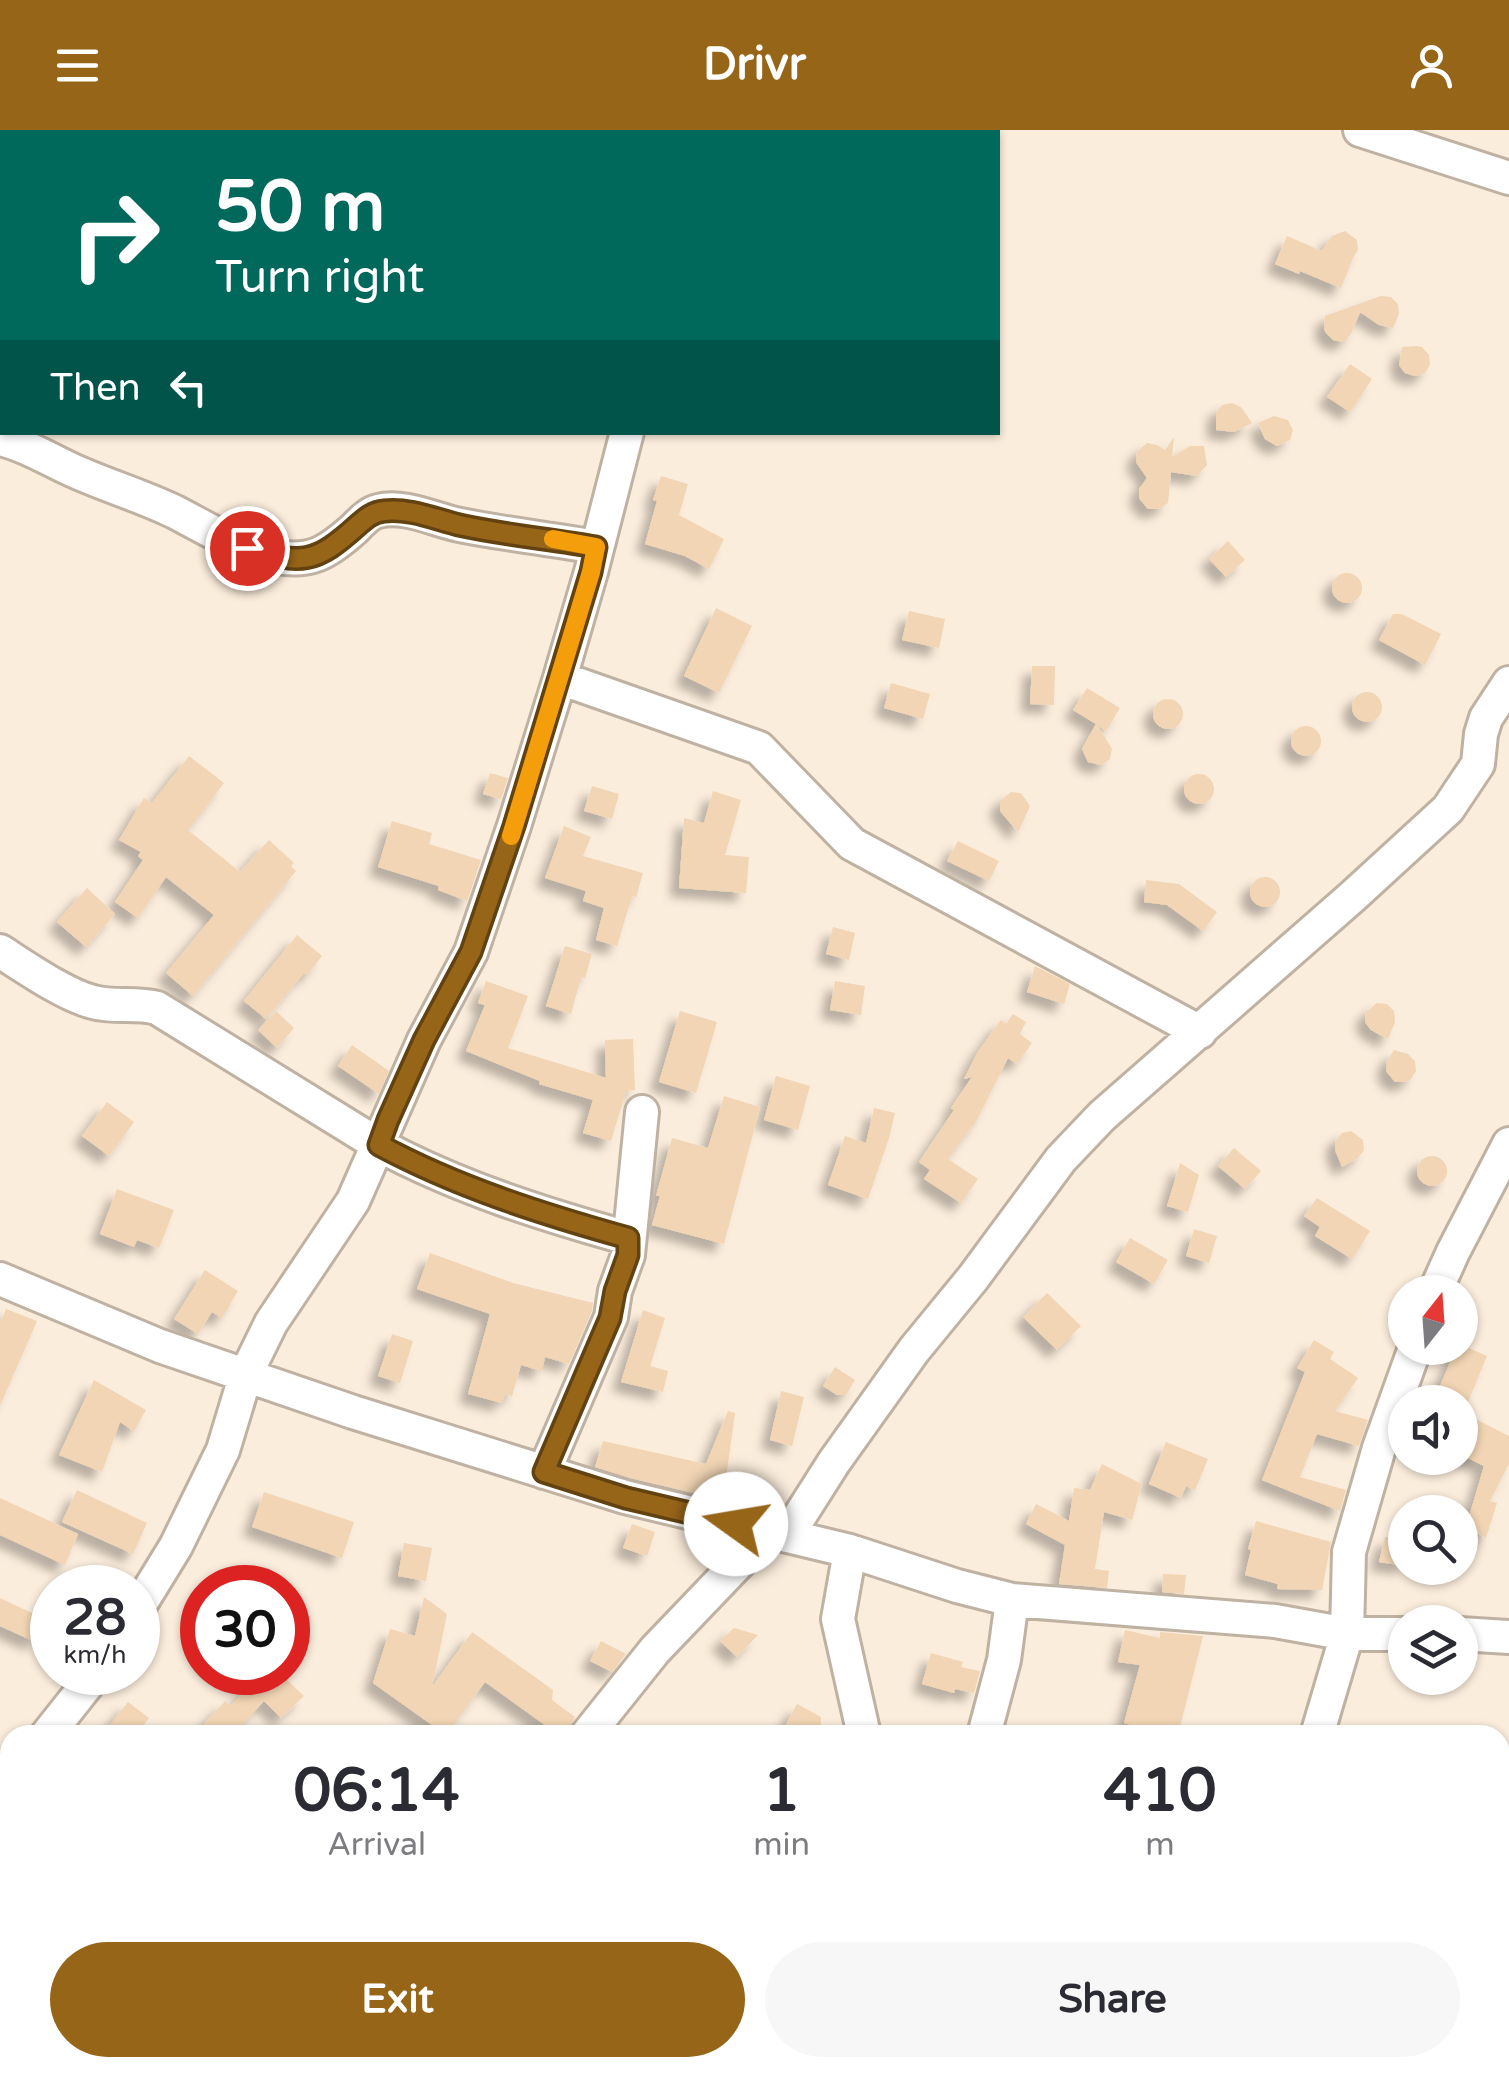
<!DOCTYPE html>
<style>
:root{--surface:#fff;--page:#f7f7f7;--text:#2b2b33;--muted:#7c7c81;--accent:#976518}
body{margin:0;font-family:"Varela Round",sans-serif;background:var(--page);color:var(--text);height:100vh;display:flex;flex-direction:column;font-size:38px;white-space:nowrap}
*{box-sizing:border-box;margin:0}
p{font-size:32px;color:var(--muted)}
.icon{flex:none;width:55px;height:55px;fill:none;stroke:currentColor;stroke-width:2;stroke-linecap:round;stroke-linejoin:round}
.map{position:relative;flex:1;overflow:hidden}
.panel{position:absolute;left:0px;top:1595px;width:1510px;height:352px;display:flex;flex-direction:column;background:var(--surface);border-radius:30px 30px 0 0;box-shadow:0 2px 8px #0004}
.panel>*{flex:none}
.top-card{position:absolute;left:0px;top:0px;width:1000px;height:305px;box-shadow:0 2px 8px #0004;background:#00695c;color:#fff;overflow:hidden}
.needle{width:65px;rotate:17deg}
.tools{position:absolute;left:1388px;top:1145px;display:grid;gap:20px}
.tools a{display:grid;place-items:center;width:90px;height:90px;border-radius:50%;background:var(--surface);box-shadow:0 2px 8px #0004;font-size:50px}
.speed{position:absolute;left:30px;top:1435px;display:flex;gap:20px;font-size:50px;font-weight:700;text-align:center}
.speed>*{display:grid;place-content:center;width:130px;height:130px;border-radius:50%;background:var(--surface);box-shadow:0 2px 8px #0004;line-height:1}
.speed small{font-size:25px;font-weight:400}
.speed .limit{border:15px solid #d22;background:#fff;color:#111}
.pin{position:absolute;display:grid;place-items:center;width:85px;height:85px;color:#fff;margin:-42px;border:5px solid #fff;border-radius:50%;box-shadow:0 2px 10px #0007}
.me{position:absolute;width:110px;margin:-55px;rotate:283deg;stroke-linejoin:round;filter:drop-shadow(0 0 8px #0008)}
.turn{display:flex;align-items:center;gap:35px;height:210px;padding:0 50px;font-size:45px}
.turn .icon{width:130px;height:130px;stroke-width:2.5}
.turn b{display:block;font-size:70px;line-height:85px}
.then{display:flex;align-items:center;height:95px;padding:0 50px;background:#0003;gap:20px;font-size:38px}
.eta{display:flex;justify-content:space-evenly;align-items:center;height:170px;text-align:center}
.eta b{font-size:60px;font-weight:700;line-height:70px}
.action{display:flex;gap:20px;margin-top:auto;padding:20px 50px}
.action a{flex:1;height:115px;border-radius:60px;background:var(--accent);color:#fff;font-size:40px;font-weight:700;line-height:115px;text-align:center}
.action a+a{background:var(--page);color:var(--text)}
header{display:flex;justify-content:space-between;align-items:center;height:130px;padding:0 50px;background:var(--accent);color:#fff;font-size:45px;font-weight:700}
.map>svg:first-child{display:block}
.building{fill:#f1d5b4;filter:url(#shadow)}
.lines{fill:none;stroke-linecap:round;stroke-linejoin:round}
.minor-casing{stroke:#bfb2a2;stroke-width:38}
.minor{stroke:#fff;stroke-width:32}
.route-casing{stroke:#624210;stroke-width:25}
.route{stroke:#976518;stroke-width:18}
.slow{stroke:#f59e0b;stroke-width:18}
</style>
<header><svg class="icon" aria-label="menu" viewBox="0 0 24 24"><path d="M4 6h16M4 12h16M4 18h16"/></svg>Drivr<svg class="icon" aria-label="person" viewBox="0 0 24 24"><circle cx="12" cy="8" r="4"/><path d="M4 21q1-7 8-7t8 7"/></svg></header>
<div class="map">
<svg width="1509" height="1946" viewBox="0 0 1509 1946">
<defs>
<filter id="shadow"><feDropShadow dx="-9" dy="9" stdDeviation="5" flood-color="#0004"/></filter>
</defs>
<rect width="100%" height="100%" fill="#fbeddc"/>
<path class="building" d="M1345,101L1357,110L1358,120L1353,128L1341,158L1300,141L1299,144L1275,134L1287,106L1322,121L1332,106Z
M1381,166L1391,167L1398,174L1399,184L1393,198L1379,195L1360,182L1351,204L1344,212L1333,210L1326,203L1324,199L1325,186Z
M1417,216L1422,217L1429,225L1430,235L1424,244L1415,246L1405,243L1399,235L1402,217Z
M1350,234L1372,249L1350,282L1327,267Z
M1232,273L1241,277L1252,293L1234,302L1216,300V282L1222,275Z
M1274,286L1288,290L1293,300L1290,310L1277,316L1265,309L1258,293Z
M1174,307L1172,327L1190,316H1204L1207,335L1197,346L1171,342L1168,373L1158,379H1148L1139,368V359L1147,348L1136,332L1137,322L1147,313L1157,315L1165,320Z
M661,346L688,354L679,385L724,409L709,439L685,426L645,414L657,371L653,370Z
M1228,411L1245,430L1226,447L1209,429Z
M1332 458a15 15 0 1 1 30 0a15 15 0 1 1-30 0Z
M716,478L752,496L719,563L684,546Z
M909,481L945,489L939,518L902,510Z
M1393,484H1402L1441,504L1425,535L1379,510Z
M1032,536H1055L1054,575L1030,574Z
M891,553L930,564L923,589L884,578Z
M1087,558L1120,578L1106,601L1098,596L1112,619L1110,629L1101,635L1088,632L1082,619L1096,594L1073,580Z
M1352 577a15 15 0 1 1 30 0a15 15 0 1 1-30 0Z
M1153 584a15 15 0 1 1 30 0a15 15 0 1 1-30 0Z
M1291 611a15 15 0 1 1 30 0a15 15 0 1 1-30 0Z
M189,626L224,653L188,700L240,742L269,710L294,733L291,736L296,741L193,866L166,843L214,785L166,747L138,788L115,772L143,730L138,726L141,722L119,710L144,668L152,673Z
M490,643L508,648L501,669L483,664Z
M1184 659a15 15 0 1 1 30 0a15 15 0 1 1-30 0Z
M592,656L619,664L612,689L584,681Z
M713,661L741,670L725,725L749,727L746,763L679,758L684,688L704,693Z
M1011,662L1021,663L1030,676L1018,702L1000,681V671Z
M392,691L432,703L429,714L481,730L467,771L438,760L439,756L378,737Z
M564,696L591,707L583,726L643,743L636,767L632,766L617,816L596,810L604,778L583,771L586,761L545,748Z
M958,711L999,731L989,751L947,731Z
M1250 762a15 15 0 1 1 30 0a15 15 0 1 1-30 0Z
M1146,750L1179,754L1217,782L1203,801L1167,775L1144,772Z
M87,758L115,784L86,817L57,792Z
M833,797L855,803L849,830L826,824Z
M297,805L322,826L307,845L304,843L266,889L244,871Z
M565,816L592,824L585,848L581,847L571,884L546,876Z
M1035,836L1070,854L1064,874L1027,862Z
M486,851L528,866L508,918L606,948L605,910L633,909L635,960L626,961L611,1011L583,1003L593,970L539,954L540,951L466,921L485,875L478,873Z
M835,851L865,856L861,885L830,880Z
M1377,873L1387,874L1394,881L1395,892L1388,909L1371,900L1365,892L1366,882Z
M276,881L294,898L277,918L258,900Z
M680,881L717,892L696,963L659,952Z
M1013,884L1026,892L1020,904L1032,913L1017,934L1008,928L974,996L973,995L948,1029L978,1049L961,1073L924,1049L930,1040L919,1032L954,980L951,978L972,947L964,949L977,923L1001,890L1006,894Z
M352,915L389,941L379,964L338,936Z
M1394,920L1408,924L1415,931L1416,941L1410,950L1405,952H1395L1386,941L1387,931Z
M776,946L810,956L798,1000L764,990Z
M724,966L760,977L724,1114L652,1095L660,1066H656L672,1008L708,1018Z
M107,972L134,992L109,1026L82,1006Z
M874,978L895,983L889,1008L868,1069L828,1055L845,1006L866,1013Z
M1351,1001L1363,1010L1364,1020L1358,1028L1342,1037L1335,1020V1011L1342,1003Z
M1234,1018L1261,1041L1245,1059L1218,1036Z
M1417 1041a15 15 0 1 1 30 0a15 15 0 1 1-30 0Z
M1180,1033L1199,1045L1188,1082L1167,1076Z
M117,1059L174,1080L159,1118L137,1110L134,1117L100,1104Z
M1317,1068L1370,1101L1352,1129L1315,1106L1320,1097L1304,1086Z
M1194,1099L1217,1106L1209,1133L1186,1126Z
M1130,1108L1168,1130L1154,1154L1116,1132Z
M430,1123L513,1153L593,1173L592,1181L569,1234L545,1227L542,1241L521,1235L512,1266L505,1264L502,1273L468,1264L490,1184L417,1159Z
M205,1140L238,1161L222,1188L212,1182L198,1204L174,1189Z
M1047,1163L1081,1196L1057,1220L1023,1187Z
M6,1179L37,1191L0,1276V1193Z
M643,1180L665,1188L650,1236L668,1241L663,1262L621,1252Z
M392,1204L413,1211L400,1253L378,1246Z
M1314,1210L1334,1222L1330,1229L1358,1248L1335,1281L1368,1290L1359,1316L1317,1304L1300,1347L1346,1360L1340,1381L1262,1350L1305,1242L1297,1238Z
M1460,1214L1487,1226L1468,1272H1442L1446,1264L1438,1261L1456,1218H1460Z
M835,1237L855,1250L846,1265H837L823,1256Z
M94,1250L146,1280L134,1301L120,1292L102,1342L59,1325Z
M781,1261L804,1267L792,1316L770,1310Z
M728,1281L735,1283L723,1370L630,1348L595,1337L603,1311L706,1334Z
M1460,1281L1509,1306V1334L1490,1371L1497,1373L1486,1408L1466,1397L1484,1336L1460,1324Z
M1166,1312L1208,1329L1195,1360L1186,1356L1181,1368L1149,1354Z
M1102,1334L1142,1354L1132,1390L1104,1382L1095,1439L1109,1441L1107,1458L1059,1454L1065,1415L1026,1394L1036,1374L1069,1391L1074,1358L1090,1360Z
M77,1360L147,1393L133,1424L62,1392Z
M264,1362L354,1392L342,1428L252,1397Z
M0,1368L78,1404L65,1435L0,1405Z
M1256,1391L1331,1412L1322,1460L1277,1459L1278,1454L1245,1445L1251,1420L1248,1419Z
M632,1394L655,1402L647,1426L623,1418Z
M1385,1407L1405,1410V1436L1379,1432Z
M404,1413L432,1418L426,1451L398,1446Z
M1163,1444L1186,1445L1184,1464L1162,1462Z
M424,1467L447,1484L432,1557L472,1502L553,1560L552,1570L575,1587L567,1605H559L485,1552L446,1605L373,1553L390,1499L415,1506Z
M0,1468L45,1489L35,1512L0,1496Z
M734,1498L758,1505L737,1527L720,1511Z
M1125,1500L1160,1508V1502L1203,1506L1178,1605H1147L1148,1600L1124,1593L1140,1535L1118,1532Z
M601,1511L626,1524L612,1542L590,1531Z
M931,1523L963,1532L961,1537L980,1541L974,1563L955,1559L954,1563L922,1554Z
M288,1535L292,1540L285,1548L304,1566L281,1588L264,1571L233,1605H194L225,1571L230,1576L264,1542H288Z
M128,1572L149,1588L136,1605H102Z
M797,1574L821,1587V1596L816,1605H797L784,1598Z"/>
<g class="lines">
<g class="minor-casing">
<path id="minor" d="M1360,0L1509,48
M715,2L716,0
M0,309C26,315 46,328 70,339C104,355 140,365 175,382C206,398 238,418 272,426C310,434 327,423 354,399C361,392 369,383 378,381C404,374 435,390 460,395C505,404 551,409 596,417
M560,548L759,618L852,714L1200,902
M0,821C25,837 65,865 93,872C114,878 136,872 157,878L379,1015C457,1057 542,1084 628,1108
M0,1149L160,1216L353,1282L625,1367L850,1421L957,1456L1012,1470L1275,1491L1347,1504H1405
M1435,1162L1453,1122L1509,1014
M544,1342L611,1187L615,1161L628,1125L642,982
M787,1406L834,1332L914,1220L973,1148L1061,1029L1102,986L1352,767L1448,679L1478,634L1481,604L1486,588L1509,553
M850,1421L838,1489L864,1605
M138,1478L176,1416L223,1320L246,1244L271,1193L353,1071L424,910L471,822L514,696L560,548L591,442L627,302
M1460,1504L1509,1507
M47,1605L97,1542
M587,1605L655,1520L768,1402
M984,1605L1004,1530L1012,1470
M1317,1605L1347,1504L1349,1422L1379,1318L1415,1218
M0,1679L10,1662
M0,1746L10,1748
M1500,1774H1509
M1225,1938L1243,1946
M307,1946L312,1938
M543,1946V1938
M826,1946L827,1938"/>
</g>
<use href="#minor" class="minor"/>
</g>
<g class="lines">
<g class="route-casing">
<path id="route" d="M247,418C302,435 315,434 358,395C366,388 373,382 384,381C409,378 435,389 459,395C504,405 551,409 596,417L591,442L514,696L471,822L424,910L388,990L379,1015C457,1057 542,1084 628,1108V1125L615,1161L610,1188L544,1342L626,1368L736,1394"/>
</g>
<use href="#route" class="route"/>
<path class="slow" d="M511,706L570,512L591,442L596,417L553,409"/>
</g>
</svg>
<div class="tools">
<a><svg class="needle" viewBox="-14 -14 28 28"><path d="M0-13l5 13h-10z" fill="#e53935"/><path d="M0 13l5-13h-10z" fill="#7c7c81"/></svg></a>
<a><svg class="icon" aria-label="sound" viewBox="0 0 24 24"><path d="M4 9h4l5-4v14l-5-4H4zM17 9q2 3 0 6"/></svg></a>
<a><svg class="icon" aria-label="search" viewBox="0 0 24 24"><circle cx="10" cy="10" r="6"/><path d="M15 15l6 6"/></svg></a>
<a><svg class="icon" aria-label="layers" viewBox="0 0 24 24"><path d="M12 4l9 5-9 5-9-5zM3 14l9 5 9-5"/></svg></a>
</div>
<div class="speed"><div>28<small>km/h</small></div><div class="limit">30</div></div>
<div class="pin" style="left:247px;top:418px;background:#d93025"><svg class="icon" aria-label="arrive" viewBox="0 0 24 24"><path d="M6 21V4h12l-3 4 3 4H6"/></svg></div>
<svg class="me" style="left:736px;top:1394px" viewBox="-20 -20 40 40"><circle r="19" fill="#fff"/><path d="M0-13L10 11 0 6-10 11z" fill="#976518"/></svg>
<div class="top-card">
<div class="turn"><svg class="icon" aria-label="right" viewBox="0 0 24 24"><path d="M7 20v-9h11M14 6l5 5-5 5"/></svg><div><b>50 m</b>Turn right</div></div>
<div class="then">Then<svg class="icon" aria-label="left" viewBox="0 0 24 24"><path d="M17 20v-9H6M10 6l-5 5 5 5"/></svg></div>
</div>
<section class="panel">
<div class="eta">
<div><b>06:14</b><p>Arrival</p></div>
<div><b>1</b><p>min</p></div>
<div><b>410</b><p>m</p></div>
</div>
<div class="action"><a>Exit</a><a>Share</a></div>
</section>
</div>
